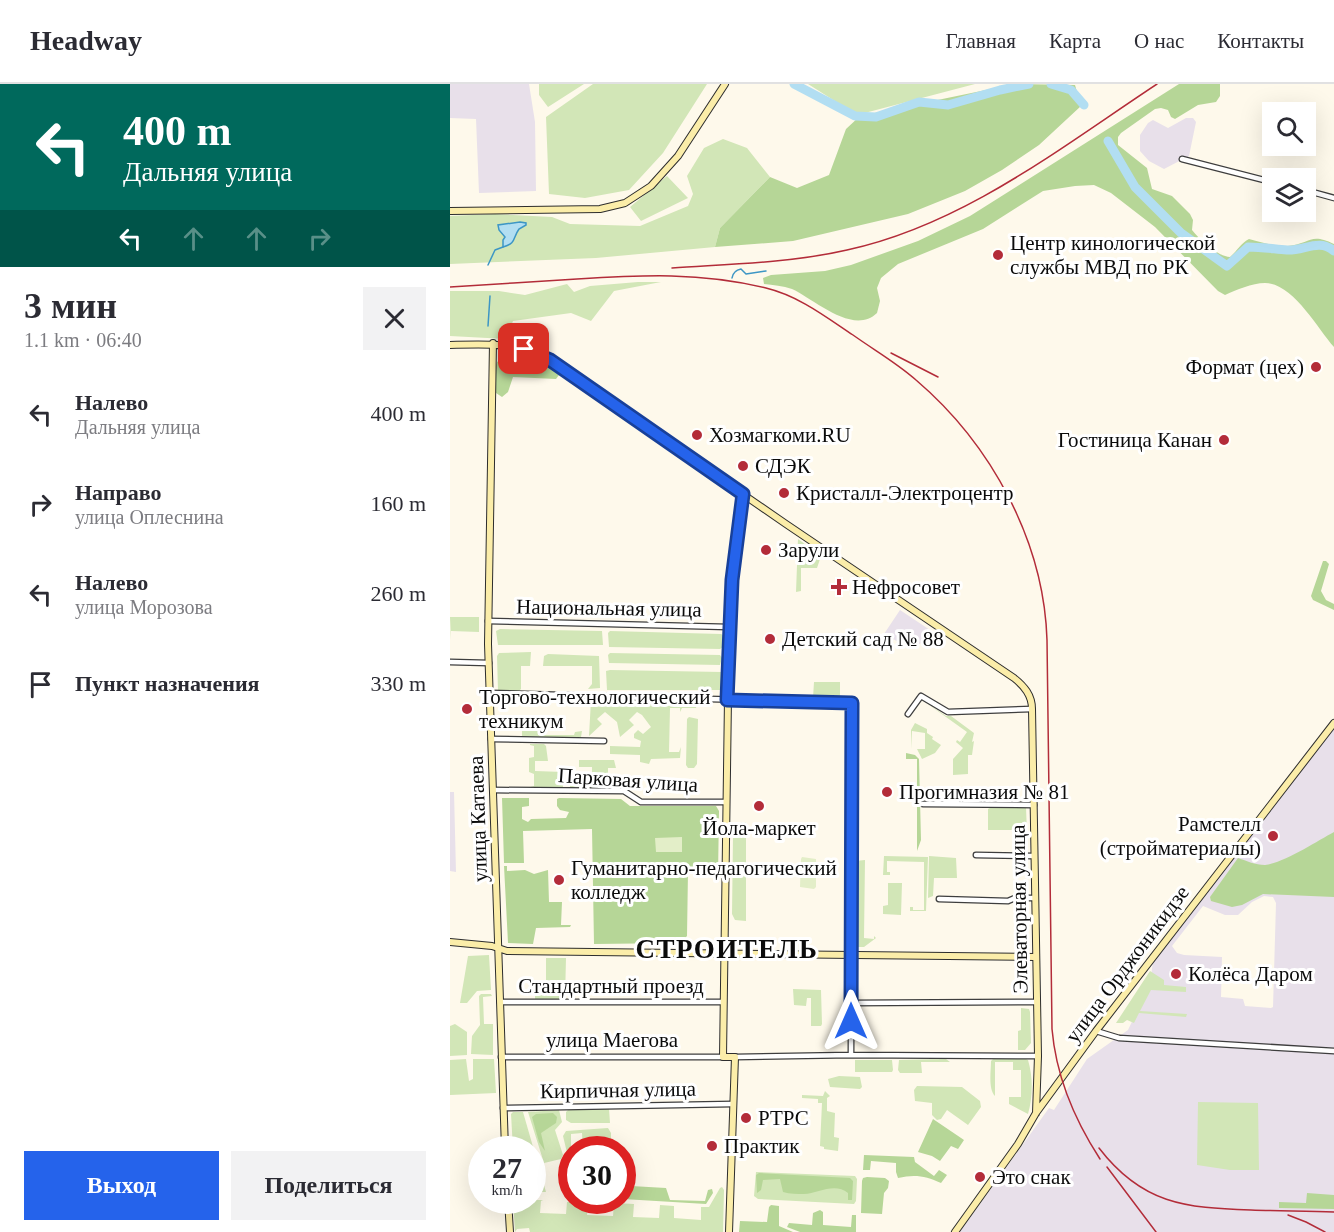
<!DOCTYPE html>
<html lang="ru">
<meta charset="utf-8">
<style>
:root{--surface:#fff;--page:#f2f2f3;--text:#2b2b33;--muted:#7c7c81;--line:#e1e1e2;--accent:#2563eb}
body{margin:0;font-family:Georgia,serif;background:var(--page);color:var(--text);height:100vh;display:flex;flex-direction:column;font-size:22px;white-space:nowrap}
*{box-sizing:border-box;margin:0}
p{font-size:20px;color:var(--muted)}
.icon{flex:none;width:33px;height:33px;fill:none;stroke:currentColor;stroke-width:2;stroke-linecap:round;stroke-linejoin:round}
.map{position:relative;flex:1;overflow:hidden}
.panel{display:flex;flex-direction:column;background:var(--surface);width:450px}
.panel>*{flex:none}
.top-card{background:#00695c;color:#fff;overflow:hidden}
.fabs{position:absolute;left:812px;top:18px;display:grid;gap:12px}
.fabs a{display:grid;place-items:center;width:54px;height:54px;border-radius:0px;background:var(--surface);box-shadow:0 6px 24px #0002;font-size:30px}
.speed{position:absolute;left:18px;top:1052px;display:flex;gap:12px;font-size:30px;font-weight:700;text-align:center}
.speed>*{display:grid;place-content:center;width:78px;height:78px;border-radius:50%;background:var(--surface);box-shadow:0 6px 24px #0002;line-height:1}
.speed small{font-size:15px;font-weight:400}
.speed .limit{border:9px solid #d22;background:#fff;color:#111}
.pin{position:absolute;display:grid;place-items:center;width:51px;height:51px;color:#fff;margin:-26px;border-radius:12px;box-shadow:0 3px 9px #0006}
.me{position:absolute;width:66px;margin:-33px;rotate:0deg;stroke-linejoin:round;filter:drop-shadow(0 0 4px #0008)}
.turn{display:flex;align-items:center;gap:21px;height:126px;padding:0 24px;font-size:27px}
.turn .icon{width:78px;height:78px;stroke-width:2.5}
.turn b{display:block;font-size:42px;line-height:51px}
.lanes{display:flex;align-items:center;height:57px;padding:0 24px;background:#0003;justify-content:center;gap:30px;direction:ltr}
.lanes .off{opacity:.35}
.round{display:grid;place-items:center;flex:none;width:63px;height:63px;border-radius:0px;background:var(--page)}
.head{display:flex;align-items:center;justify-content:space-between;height:102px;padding:0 24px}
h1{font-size:36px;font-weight:600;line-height:45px}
.primary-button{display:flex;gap:12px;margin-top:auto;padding:12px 24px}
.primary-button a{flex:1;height:69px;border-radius:0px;background:var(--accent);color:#fff;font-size:24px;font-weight:600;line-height:69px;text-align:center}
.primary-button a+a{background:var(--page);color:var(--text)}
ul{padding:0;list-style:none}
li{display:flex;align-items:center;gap:18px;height:90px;padding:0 24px}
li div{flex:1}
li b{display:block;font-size:22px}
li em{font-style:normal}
header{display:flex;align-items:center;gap:36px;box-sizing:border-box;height:84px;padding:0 30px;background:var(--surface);border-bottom:2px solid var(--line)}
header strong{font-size:28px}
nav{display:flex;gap:33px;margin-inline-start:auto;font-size:21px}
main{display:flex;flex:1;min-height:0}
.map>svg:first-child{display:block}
.industrial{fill:#e8e0ea;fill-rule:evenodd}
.green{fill:#d2e6b7}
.forest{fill:#b6d697}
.pitch{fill:#e3eec8}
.water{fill:#b2def2;stroke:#3d96c5;stroke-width:1.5}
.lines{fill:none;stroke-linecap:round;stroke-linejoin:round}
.stream{stroke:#3d96c5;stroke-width:1.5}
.river{stroke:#b2def2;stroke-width:9}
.street-casing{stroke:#3e3e3e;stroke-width:7}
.secondary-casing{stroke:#2d2d2d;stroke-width:8}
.street{stroke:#fff;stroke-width:4.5}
.secondary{stroke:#fbeda9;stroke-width:6}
.rail{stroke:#b32c39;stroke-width:1.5}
.route-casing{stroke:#184099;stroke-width:15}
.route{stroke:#2563eb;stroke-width:10}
.poi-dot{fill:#b32c39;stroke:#fff;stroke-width:2}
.labels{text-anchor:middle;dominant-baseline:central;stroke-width:6;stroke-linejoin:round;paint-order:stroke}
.poi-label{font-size:21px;fill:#0b0b0b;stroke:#fff;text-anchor:start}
.street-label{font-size:21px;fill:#0b0b0b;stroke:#fff}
.district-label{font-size:27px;font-weight:bold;letter-spacing:1.5px;fill:#0b0b0b;stroke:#fff}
</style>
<header>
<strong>Headway</strong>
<nav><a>Главная</a><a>Карта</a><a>О нас</a><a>Контакты</a></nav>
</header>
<main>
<section class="panel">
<div class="top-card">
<div class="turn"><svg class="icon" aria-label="left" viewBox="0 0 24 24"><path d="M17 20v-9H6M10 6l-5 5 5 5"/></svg><div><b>400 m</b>Дальняя улица</div></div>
<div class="lanes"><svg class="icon" aria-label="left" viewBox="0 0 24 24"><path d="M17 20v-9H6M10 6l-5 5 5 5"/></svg><svg class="icon off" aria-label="ahead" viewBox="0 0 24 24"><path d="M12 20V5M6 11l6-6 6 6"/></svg><svg class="icon off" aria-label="ahead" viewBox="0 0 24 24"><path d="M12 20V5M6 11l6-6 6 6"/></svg><svg class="icon off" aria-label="right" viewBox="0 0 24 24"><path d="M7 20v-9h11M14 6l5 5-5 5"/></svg></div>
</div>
<div class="head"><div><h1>3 мин</h1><p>1.1 km · 06:40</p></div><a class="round"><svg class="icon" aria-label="close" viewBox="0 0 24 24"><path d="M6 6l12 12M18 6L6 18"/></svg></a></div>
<ul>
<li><svg class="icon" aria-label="left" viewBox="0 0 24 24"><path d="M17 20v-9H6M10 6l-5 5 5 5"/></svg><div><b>Налево</b><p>Дальняя улица</p></div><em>400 m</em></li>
<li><svg class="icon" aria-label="right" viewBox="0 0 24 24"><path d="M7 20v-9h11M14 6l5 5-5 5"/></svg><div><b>Направо</b><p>улица Оплеснина</p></div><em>160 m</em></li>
<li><svg class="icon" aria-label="left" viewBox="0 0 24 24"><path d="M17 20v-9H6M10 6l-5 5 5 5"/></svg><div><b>Налево</b><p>улица Морозова</p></div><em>260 m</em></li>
<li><svg class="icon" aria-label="arrive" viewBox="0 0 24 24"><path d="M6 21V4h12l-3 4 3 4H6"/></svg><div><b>Пункт назначения</b></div><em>330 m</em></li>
</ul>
<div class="primary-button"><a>Выход</a><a>Поделиться</a></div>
</section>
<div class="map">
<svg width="884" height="1148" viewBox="0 0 884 1148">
<rect width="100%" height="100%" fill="#fef9eb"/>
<path class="industrial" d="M0,0H79L85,38L86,107L29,109L26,35L0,34Z
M736,34H743L746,38L739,72L714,85L699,77L690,67V51L698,39L703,36L718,44Z
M450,526L486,550L461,565L434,550Z
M884,644V1148H510L599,1024L604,1026L637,975L678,946L700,900L703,877ZM814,812L823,813L826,819L823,923L821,924L795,922L793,915L771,913L772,873L734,871L727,869L722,862L753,822L775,831H788L802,818Z
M0,708H4L6,788L0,787Z"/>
<path class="green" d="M89,0H134L98,23L89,11Z
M143,0H257L213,69L179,106L135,114L99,110L96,33Z
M358,0H525L407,31Z
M273,55L297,64L320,93L270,144L265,163L146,174L0,180V132L45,130L102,133L120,140L190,142L238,122L243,110L237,92L254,64Z
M217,92L238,114L191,137L180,123Z
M188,198H211L164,207L141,237L121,229L63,237L56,255L0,252V207H49L75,211L117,200L124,208L140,202Z
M348,455L371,472L367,484H351V507L346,508Z
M0,533H29V548L1,547V556Z
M50,545L152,547L153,561H48L46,547Z
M160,547L271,550L273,551V563L270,565L159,563L158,549Z
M81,568L80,582H71V605L68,608L48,607L47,572L49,569Z
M160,569L270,571L272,574L270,581L159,579L158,571Z
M98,570L149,572L150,604L138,605L142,600V582H93L94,572Z
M160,586L272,588L273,606H157L156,587Z
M364,598H390V615L363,614Z
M141,616L247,618L246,624H232L230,628V624H220L219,668H229L231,663L230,674L201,675L199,680L190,678V671L160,670V662L190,663L191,657L184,654V650L188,646L193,650L201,643L192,631L187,628L179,636L184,641L170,653L167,638L155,628L147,635L152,640L139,652Z
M475,618L496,632H501L524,649L522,658L524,657L522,671H518V690L503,691V675L513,664L506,658L507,656L510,658L517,648Z
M239,633L248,635L247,680L244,684H238L236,681L237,635Z
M75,639H88V651H124L125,648L132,647L131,653L129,654L72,653V641Z
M465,639L477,645V649L483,653L482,655L491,661L485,669L472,675L467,665H475V649L462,647L461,665V646Z
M80,660H94L96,662L98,677H85V687L113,688V704L80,703L84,702V690L79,688V674L84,673V662L80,661Z
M129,676H164L166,684H158V695H186L185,705L121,704L120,703V693H142V683H129Z
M541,723H576L577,750H573L569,746H538V725Z
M291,738H296V837L285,836L282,830L283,751L290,747Z
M434,772L478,773L476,827H460V823H463V826H474V778L437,777V788H440V791H433Z
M479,772L506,774L507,794H484L483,812L478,814Z
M415,776L414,854L424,855V852L426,854L414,863H404L405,777Z
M438,799H452L451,831L433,830V822L438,821Z
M39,871L41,906L27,907L17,919H10L18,872Z
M96,874H116L115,915H85V897H96Z
M700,887L714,896V901L736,903V908L701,906L690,927L737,930L736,933L689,929L684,939L677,936L673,939H666Z
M343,905L371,906L372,940L371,942H361V914H357L356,922L344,921Z
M31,910H41L42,912L33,913L34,940H43V971L21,970L22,952L30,941L29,912Z
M571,924L579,925L580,928L581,959L575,966H568V947L571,946Z
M5,940L17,948V971L0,972V942Z
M544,974H574L578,976C583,993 583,1012 578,1030L559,1020V1013H571V986H563V978H545V1012C538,1004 541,988 541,977Z
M16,975L19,997L23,995V975H44L46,1009L0,1011V976Z
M496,975L500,978H471L472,989H450L448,986L449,976Z
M405,976H442L443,986L442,988H405Z
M389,992L410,993L412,1003L410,1005L380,1003L378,995Z
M467,1002L512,1003L530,1017L531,1023L518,1041L497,1026L491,1035L487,1036L482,1031V1019L465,1017L464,1006Z
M375,1007L380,1012L377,1014V1027L385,1029L384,1053L389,1054L388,1067L374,1065V1063L370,1062L372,1019H368V1015L352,1014V1011L373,1012Z
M748,1018L808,1019L809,1086H780L747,1081Z
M119,1025H159L160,1039H121L116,1036V1028Z
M109,1026L112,1038L105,1046L113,1071L111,1075L94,1079L78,1028Z
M63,1028H73L96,1108H83L82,1065H63L61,1030Z
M158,1044L161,1049V1065H133L132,1049L121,1050V1077H119L113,1052L116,1047Z
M306,1088L405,1092L407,1095L406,1117L404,1120L308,1115L304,1112Z
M272,1103L274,1106L273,1148H80L79,1144L67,1145L65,1148L63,1116H93L91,1117L90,1129L116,1130L117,1118H138L137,1131L163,1132L164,1119L184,1120L183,1133L209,1134L210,1121L224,1122V1134L251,1136V1123H259L270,1104Z"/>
<path class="forest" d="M565,0L625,1L631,22L589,61L552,86L515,107L458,130L343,157L265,163L270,144L320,93L347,104L379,91L396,45L410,32Z
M729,0H770V12L766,18L748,21L725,35L721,33L718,26L711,24L705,25L671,49L668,53V61L697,84L702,105L722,112L740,130L743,136L742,146C750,156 767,172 780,173C787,167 791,159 799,155C811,158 826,163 838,162C860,160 860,148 884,160V263C867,244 843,199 815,199C802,199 786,206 775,211L768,207L705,143L661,109L644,101L625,102L593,107L533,145L448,180L431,194L427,204L430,217L427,229C403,252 364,215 342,205C333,202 323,201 314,200L313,194L321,191L375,187L401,181L468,157L520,132Z
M54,273L95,277L109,291L106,295L63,293L58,308L52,313L46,309V282L47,278Z
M873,477H876L879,480L871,507L876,516L884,520V526L863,516L861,512Z
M456,669L465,671L469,675L471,756L467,767V675H456Z
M52,714H79V722L72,723V735L78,738L81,735L116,734L119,728L110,726L107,722V715L109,714L171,715L180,722H266L269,727L268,792H254V787H238L237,852L230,859L144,860L142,745L73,747L74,779H54Z
M884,748V813L813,810L792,821L782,823L761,817L760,813L788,774C797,777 805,781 815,781C834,779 867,757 884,748Z
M54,782H57V787L75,786L84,790L98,786L99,818H112L111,841H121L120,843L86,844L83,860L58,859Z
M103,1029L107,1033L106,1039L91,1049L95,1067L89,1058L82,1033L86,1030Z
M483,1035L514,1056L508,1065L501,1062L490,1077L482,1072L468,1068Z
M414,1071L464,1073L465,1078L484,1092L489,1086L497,1091L491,1099C476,1092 465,1090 448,1094L446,1088V1079L421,1077L420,1086H413Z
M309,1089L400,1094L403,1097L402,1116H398V1109C385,1098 368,1109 354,1110C347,1110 340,1110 333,1108L330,1095L313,1096L311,1106L307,1109L306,1091Z
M417,1093L435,1094L439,1097L438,1104L434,1109L432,1130L411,1129L412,1097L413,1094Z
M181,1102L216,1104L220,1116L255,1117L258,1106L262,1105L263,1109L256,1120L173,1115L176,1106Z
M857,1109L884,1111V1125L829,1124V1118L856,1119Z
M321,1121L329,1122V1142L343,1148H289L290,1137L317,1138L319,1123Z
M370,1126L373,1128V1141L401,1143L402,1131H406V1148H350L337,1143L339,1139L362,1141L363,1129Z"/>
<path class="pitch" d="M232,753V768H206L205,754Z
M352,773L366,775V803L364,805L350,803L351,775Z"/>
<path class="water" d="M70,138L76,139V141L69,145C62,155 67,159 53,163V156L55,153L49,146L48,141Z"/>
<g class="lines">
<path class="stream" d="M38,181L45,166L53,163
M282,194C283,188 286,186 291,185L296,190L316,187
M38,242L40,212"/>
<path class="river" d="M344,0L405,32L426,33L469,18L498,21L550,6L579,0
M601,0L621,6L634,21
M658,57L685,103L731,149L777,182L798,163C811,163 824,165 837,166C854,167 869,154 884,167"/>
<g class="street-casing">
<path id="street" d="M732,75L822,98
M855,106L884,114
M38,537L279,543
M0,578L39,579
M40,609L402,619L401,971
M458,630L471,612L498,628L582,625
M41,655L154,657
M43,706L174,707L191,718H275
M473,720L584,721
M526,771L584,772
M489,815L558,817L565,814H584
M50,918H273
M401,919L586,918
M646,947L669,954L884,967
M51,973H273
M285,973L401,971L588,972
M53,1024L283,1020"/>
</g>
<g class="secondary-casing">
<path id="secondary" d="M0,127L150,125L175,119L201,102L228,72L275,0
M43,259L38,560L55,1065
M0,261C34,260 63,258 94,273L336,440L564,594C574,602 582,611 582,625L588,972L586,1029
M0,858L42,862L57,867L585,873
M58,1116L60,1148
M279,1148L285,973H273L279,543L287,449L293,410
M505,1148L568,1060L586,1029L646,947L884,639"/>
</g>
<use href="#street" class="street"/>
<use href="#secondary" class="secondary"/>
<path class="rail" d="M222,184C280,180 340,179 397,166C513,141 610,64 707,0
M0,203C42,200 85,198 127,195C193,191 250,188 316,204C349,212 376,233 403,251C424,266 447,279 466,296C541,360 594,457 597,556L602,945C606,992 624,1035 650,1075
M441,269L488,293
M649,1064C692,1120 735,1124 801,1126C828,1127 856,1127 884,1128
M657,1083L706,1148
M838,1131L856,1138L875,1148"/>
</g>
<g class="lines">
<g class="route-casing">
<path id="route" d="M74,265L100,276L293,410L282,496L277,616L402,619L401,937"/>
</g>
<use href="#route" class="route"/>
</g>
<g class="poi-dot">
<circle cx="548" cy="171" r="6"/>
<circle cx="866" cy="283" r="6"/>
<circle cx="247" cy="351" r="6"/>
<circle cx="774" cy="356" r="6"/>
<circle cx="293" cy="382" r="6"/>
<circle cx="334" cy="409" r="6"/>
<circle cx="316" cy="466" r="6"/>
<path d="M386 494h6v6h6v6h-6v6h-6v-6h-6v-6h6z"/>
<circle cx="320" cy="555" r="6"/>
<circle cx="17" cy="625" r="6"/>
<circle cx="437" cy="708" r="6"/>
<circle cx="309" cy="722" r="6"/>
<circle cx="823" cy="752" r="6"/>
<circle cx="109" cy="796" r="6"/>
<circle cx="726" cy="890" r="6"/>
<circle cx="296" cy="1034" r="6"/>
<circle cx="262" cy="1062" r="6"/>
<circle cx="530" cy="1093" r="6"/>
</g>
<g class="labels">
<g class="poi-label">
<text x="560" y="159">Центр кинологической<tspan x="560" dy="24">службы МВД по РК</tspan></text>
<text x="854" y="283" text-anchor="end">Формат (цех)</text>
<text x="259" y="351">Хозмагкоми.RU</text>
<text x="762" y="356" text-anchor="end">Гостиница Канан</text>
<text x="305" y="382">СДЭК</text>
<text x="346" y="409">Кристалл-Электроцентр</text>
<text x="328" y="466">Зарули</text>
<text x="402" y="503">Нефросовет</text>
<text x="332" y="555">Детский сад № 88</text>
<text x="29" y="613">Торгово-технологический<tspan x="29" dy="24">техникум</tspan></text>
<text x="449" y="708">Прогимназия № 81</text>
<text x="811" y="740" text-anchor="end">Рамстелл<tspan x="811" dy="24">(стройматериалы)</tspan></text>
<text x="309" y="744" text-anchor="middle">Йола-маркет</text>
<text x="121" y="784">Гуманитарно-педагогический<tspan x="121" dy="24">колледж</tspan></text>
<text x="738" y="890">Колёса Даром</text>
<text x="308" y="1034">РТРС</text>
<text x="274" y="1062">Практик</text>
<text x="542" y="1093">Это снак</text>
</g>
<g class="street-label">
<text transform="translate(159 524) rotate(1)">Национальная улица</text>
<text transform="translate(178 696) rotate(4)">Парковая улица</text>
<text transform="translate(28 735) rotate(-92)">улица Катаева</text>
<text transform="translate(569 825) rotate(-91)">Элеваторная улица</text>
<text transform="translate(677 880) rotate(-53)">улица Орджоникидзе</text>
<text x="161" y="902">Стандартный проезд</text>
<text x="162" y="956">улица Маегова</text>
<text transform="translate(168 1006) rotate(-1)">Кирпичная улица</text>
</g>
<g class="district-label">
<text x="277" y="865">СТРОИТЕЛЬ</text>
</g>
</g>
</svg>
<div class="fabs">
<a><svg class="icon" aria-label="search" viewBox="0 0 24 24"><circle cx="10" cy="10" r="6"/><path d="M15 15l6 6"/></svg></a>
<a><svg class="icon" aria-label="layers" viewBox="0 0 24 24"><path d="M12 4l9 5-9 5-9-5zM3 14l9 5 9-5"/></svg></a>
</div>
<div class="speed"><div>27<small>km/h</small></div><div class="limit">30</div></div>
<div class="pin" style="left:74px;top:265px;background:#d93025"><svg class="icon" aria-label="arrive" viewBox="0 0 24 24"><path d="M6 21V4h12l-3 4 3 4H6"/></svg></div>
<svg class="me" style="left:401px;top:937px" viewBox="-20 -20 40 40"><path d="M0-17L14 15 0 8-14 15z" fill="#2563eb" stroke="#fff" stroke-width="4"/></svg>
</div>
</main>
